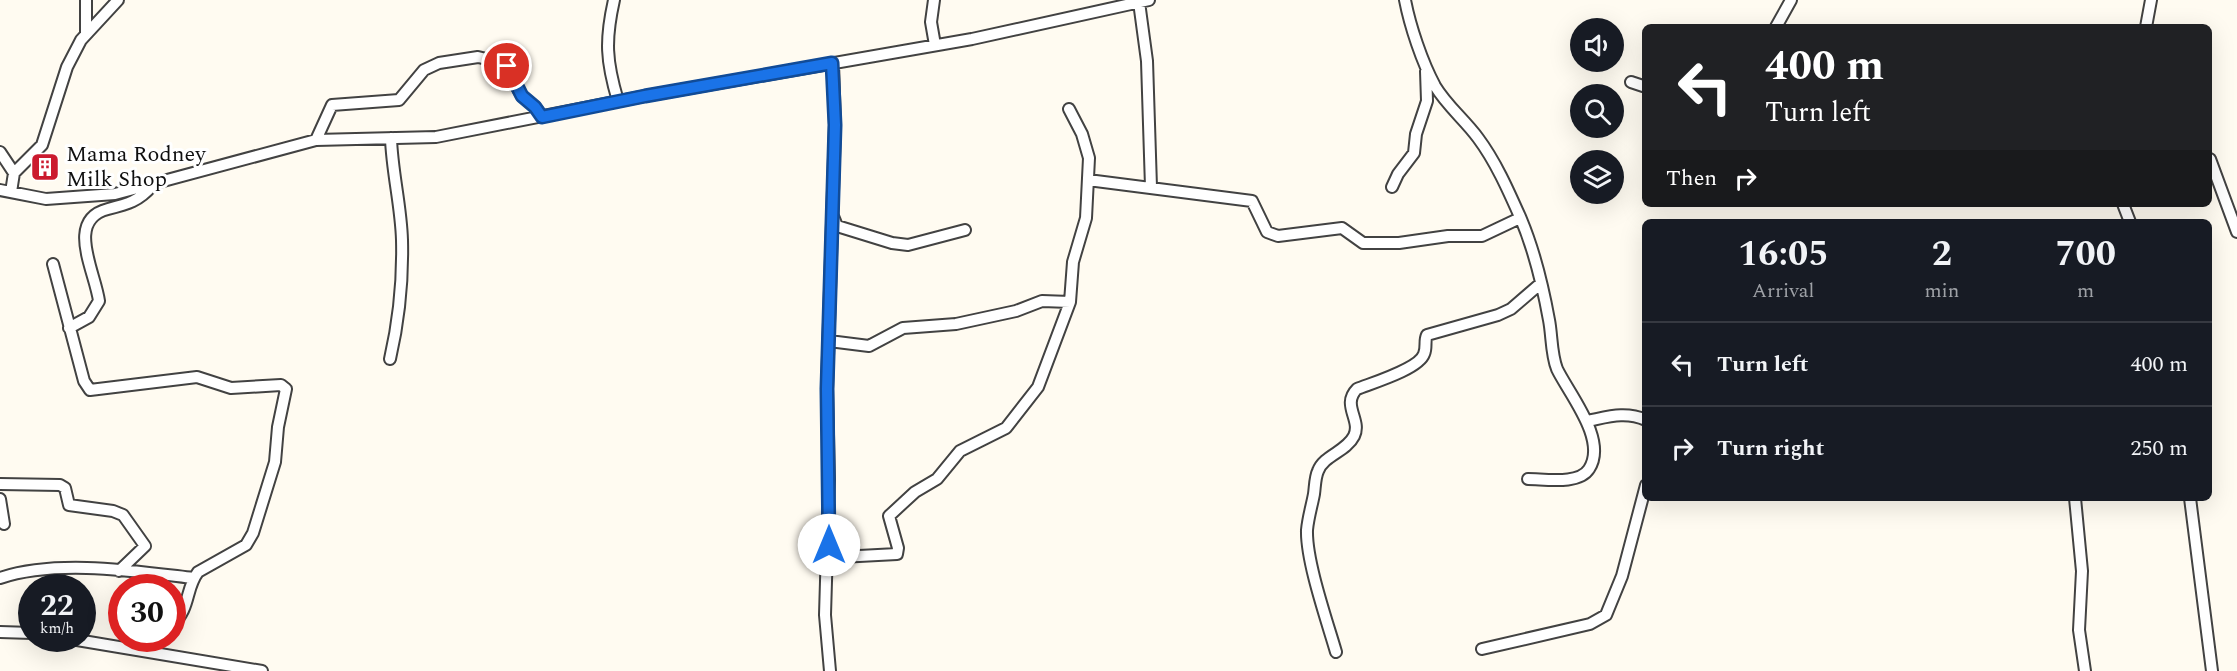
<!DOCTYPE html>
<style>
:root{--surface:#171b24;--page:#20242c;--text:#f1f3f6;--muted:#9ea1a6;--line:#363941}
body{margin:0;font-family:Spectral,serif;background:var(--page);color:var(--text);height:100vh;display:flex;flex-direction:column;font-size:22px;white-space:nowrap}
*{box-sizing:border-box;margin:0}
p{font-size:20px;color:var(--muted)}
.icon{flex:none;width:33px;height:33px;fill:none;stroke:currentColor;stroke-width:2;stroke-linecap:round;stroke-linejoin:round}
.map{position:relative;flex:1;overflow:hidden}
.details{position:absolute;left:1642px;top:219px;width:570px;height:282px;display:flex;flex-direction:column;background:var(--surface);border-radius:9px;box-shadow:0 6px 24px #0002}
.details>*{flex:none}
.banner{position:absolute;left:1642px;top:24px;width:570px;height:183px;border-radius:9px;box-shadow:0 6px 24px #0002;background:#202124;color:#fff;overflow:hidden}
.tools{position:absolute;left:1570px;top:18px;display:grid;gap:12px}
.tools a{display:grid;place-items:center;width:54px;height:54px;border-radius:50%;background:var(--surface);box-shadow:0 6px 24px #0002;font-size:30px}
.speed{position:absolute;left:18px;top:574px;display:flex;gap:12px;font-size:30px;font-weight:700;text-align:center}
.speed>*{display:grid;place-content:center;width:78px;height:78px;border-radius:50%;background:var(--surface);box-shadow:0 6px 24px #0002;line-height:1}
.speed small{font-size:15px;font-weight:400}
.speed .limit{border:9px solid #d22;background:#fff;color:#111}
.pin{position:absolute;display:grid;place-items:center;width:51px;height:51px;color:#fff;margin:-26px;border:3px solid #fff;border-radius:50%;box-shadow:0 2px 6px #0007}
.me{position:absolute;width:66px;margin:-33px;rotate:0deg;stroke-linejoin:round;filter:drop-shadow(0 0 4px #0008)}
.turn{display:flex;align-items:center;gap:21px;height:126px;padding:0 24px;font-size:27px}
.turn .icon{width:78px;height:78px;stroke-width:2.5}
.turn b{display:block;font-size:42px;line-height:51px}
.then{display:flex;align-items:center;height:57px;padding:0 24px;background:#0003;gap:12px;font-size:22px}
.eta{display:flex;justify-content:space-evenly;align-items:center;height:102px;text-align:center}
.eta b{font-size:36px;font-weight:700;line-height:42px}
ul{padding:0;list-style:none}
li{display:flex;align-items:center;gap:18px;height:84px;padding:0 24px;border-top:2px solid var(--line)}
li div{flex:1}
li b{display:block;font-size:22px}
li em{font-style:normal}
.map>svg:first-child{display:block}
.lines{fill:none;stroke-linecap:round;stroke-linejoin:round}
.minor-casing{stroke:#424242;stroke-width:14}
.minor{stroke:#fff;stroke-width:10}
.route-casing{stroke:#114b97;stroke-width:15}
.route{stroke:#1a73e8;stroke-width:10}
.labels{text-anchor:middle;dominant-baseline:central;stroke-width:6;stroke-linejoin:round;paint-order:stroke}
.poi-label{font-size:22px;fill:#0f0f0f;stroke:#fff;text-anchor:start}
</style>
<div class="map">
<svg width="2237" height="671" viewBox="0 0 2237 671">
<rect width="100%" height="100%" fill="#fffbf1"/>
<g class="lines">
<g class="minor-casing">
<path id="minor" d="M86,0V33
M614,0C605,40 606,61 618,101
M934,0L931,22L935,45
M1405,0C1410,26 1422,62 1435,86C1447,106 1465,120 1478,138C1496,162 1509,192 1521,219C1534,250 1543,287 1549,320C1552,335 1551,354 1557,369C1569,394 1608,440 1589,469C1579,485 1545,479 1528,479
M1139,2L1147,61L1151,187
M1776,27L1791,0
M2146,27L2151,0
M1631,82L1646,87
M316,140L332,105L399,100L424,70L439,63L478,57L504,63L522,96L535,107L542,117
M0,152L14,173L11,192
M2210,159L2237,232
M14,173L42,145L67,67L81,40L118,0
M1088,180L1252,201L1267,232L1278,236L1342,228L1363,243H1399L1448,236H1482L1520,218
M1392,187L1398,174L1414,153L1416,134L1427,101L1426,71
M0,190L46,199L115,194L316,140L436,137L645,96L972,39L1149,0
M2123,204L2130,222
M833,216L837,226L892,243L908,245L965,230
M53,264L84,381L90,390L197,377L231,388L281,385L286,389L278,427L275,462L253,533L246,545L198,572C185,589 191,608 172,625
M69,328L89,317L99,301C95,271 65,220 108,209C128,204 139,201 152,186
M829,341L869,346L903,328L956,324L1016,311L1042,301L1070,302
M390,359C399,320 403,280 402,240C401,205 392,172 391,138
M1587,421C1608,417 1625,411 1646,420
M0,484L60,485L65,488L69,505L113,511L123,515L145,546L119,571
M2075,498L2082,571L2079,630L2085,671
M2190,498L2212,671
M0,499L4,524
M829,545L840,557L897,554L898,548L889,516L915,492L937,479L960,451L1006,428L1038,387L1070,302L1073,262L1086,218L1089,158L1082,134L1069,109
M0,578C57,559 134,571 193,578
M0,632L32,633
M71,639L262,671
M1482,649L1590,624L1606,615L1622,576L1646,485
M139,650L154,639
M1336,652C1327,621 1306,561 1307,530C1308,518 1312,505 1314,494C1315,487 1315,477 1318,471C1324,455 1346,452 1354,436C1362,420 1341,405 1357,389C1372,383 1419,369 1424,354C1427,347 1424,341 1427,335L1498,315L1511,309L1540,284
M830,671L825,615L829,480L827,389L835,125L833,63"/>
</g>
<use href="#minor" class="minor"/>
</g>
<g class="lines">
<g class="route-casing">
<path id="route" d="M507,66L522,96L535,107L542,117L645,96L832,63L835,125L827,389L829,545"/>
</g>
<use href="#route" class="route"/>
</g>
<defs>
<g id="building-square" transform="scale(1.5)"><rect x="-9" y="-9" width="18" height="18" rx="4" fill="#cb1a2e" stroke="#fff"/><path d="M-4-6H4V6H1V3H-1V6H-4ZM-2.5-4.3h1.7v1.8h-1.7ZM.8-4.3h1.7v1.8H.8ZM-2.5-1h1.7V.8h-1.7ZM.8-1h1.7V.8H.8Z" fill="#fff"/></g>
</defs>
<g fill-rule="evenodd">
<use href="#building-square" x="45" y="167"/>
</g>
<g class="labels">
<g class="poi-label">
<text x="66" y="154">Mama Rodney<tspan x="66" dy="25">Milk Shop</tspan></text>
</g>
</g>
</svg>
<div class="tools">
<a><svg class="icon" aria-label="sound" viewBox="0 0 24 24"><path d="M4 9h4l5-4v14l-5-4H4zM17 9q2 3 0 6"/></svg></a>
<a><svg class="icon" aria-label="search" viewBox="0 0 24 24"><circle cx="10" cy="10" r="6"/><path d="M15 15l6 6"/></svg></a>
<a><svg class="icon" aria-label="layers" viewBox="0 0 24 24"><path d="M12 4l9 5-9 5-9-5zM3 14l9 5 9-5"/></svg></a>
</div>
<div class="speed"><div>22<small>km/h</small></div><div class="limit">30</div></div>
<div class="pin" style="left:507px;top:66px;background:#d93025"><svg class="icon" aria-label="arrive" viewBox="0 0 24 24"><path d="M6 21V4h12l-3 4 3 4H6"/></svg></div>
<svg class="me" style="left:829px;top:545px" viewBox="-20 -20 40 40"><circle r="19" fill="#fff"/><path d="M0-13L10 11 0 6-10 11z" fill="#1a73e8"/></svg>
<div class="banner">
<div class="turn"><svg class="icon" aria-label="left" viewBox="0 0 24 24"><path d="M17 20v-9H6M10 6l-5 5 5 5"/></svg><div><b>400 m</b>Turn left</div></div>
<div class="then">Then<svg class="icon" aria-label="right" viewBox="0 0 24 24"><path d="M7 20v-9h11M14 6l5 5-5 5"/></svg></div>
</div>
<section class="details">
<div class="eta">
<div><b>16:05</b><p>Arrival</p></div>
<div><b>2</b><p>min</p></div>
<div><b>700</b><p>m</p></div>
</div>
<ul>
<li><svg class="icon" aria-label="left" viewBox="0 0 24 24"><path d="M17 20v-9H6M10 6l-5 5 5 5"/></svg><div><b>Turn left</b></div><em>400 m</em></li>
<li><svg class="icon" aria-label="right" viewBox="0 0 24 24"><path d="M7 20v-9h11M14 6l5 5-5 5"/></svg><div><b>Turn right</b></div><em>250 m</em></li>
</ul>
</section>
</div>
